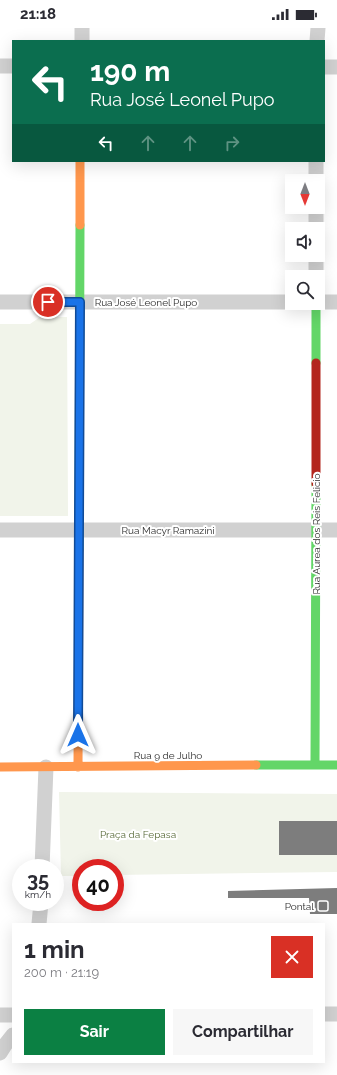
<!DOCTYPE html>
<html lang="pt">
<meta charset="utf-8">
<style>
:root{--surface:#fff;--page:#f7f7f7;--text:#2b2b33;--muted:#7c7c81;--accent:#0b8043}
body{margin:0;font-family:Raleway,sans-serif;background:var(--page);color:var(--text);height:100vh;display:flex;flex-direction:column;font-size:15px;white-space:nowrap}
*{box-sizing:border-box;margin:0}
p{font-size:13px;color:var(--muted)}
.icon{flex:none;width:22px;height:22px;fill:none;stroke:currentColor;stroke-width:2;stroke-linecap:round;stroke-linejoin:round}
.map{position:relative;flex:1;overflow:hidden}
.drawer{position:absolute;left:12px;top:895px;width:313px;height:140px;display:flex;flex-direction:column;background:var(--surface);border-radius:0px;box-shadow:0 4px 16px #0002}
.drawer>*{flex:none}
.guide{position:absolute;left:12px;top:12px;width:313px;height:122px;border-radius:0px;box-shadow:0 4px 16px #0002;background:#0b6e4f;color:#fff;overflow:hidden}
.needle{width:26px;rotate:180deg}
.controls{position:absolute;left:285px;top:146px;display:grid;gap:8px}
.controls a{display:grid;place-items:center;width:40px;height:40px;border-radius:0px;background:var(--surface);box-shadow:0 4px 16px #0002;font-size:20px}
.speed{position:absolute;left:12px;top:831px;display:flex;gap:8px;font-size:20px;font-weight:700;text-align:center}
.speed>*{display:grid;place-content:center;width:52px;height:52px;border-radius:50%;background:var(--surface);box-shadow:0 4px 16px #0002;line-height:1}
.speed small{font-size:10px;font-weight:400}
.speed .limit{border:6px solid #d22;background:#fff;color:#111}
.pin{position:absolute;display:grid;place-items:center;width:34px;height:34px;color:#fff;margin:-17px;border:2px solid #fff;border-radius:50%;box-shadow:0 1px 4px #0007}
.me{position:absolute;width:44px;margin:-22px;rotate:0deg;stroke-linejoin:round;filter:drop-shadow(0 0 3px #0008)}
.turn{display:flex;align-items:center;gap:14px;height:84px;padding:0 12px;font-size:18px}
.turn .icon{width:52px;height:52px;stroke-width:2.5}
.turn b{display:block;font-size:28px;line-height:34px}
.lanes{display:flex;align-items:center;height:38px;padding:0 12px;background:#0003;justify-content:center;gap:20px;direction:ltr}
.lanes .off{opacity:.35}
.round{display:grid;place-items:center;flex:none;width:42px;height:42px;border-radius:0px;background:var(--page)}
.overview{display:flex;align-items:center;justify-content:space-between;height:68px;padding:0 12px}
h1{font-size:24px;font-weight:700;line-height:30px}
.cta{display:flex;gap:8px;margin-top:auto;padding:8px 12px}
.cta a{flex:1;height:46px;border-radius:0px;background:var(--accent);color:#fff;font-size:16px;font-weight:700;line-height:46px;text-align:center}
.cta a+a{background:var(--page);color:var(--text)}
.status{display:flex;justify-content:space-between;align-items:center;height:28px;padding:0 20px;background:var(--surface);direction:ltr}
.status svg{height:11px;fill:currentColor}
.map>svg:first-child{display:block}
.green{fill:#f1f4ea}
.building{fill:#7d7d7d}
.lines{fill:none;stroke-linecap:round;stroke-linejoin:round}
.street{stroke:#d1d1d1;stroke-width:15}
.fast{stroke:#63d668;stroke-width:9}
.slow{stroke:#ff974d;stroke-width:9}
.jam{stroke:#b3261e;stroke-width:9}
.route-casing{stroke:#114b97;stroke-width:10}
.route{stroke:#1a73e8;stroke-width:7}
.poi-dot{fill:#767676;stroke:#fff;stroke-width:1.5}
.labels{text-anchor:middle;dominant-baseline:central;stroke-width:4;stroke-linejoin:round;paint-order:stroke}
.street-label{font-size:10px;fill:#2c2c2c;stroke:#fff}
.park-label{font-size:10px;fill:#586a38;stroke:#fff}
.poi-label{font-size:10px;fill:#2c2c2c;stroke:#fff;text-anchor:end}
</style>
<div class="status"><b>21:18</b><svg viewBox="0 0 49 12"><path d="M0 12V9h3v3zM5 12V6h3v6zM10 12V3h3v9zM15 12V0h3v12zM26 1h20v11H26zM47 4h2v5h-2z"/></svg></div>
<div class="map">
<svg width="337" height="1047" viewBox="0 0 337 1047">
<rect width="100%" height="100%" fill="#fff"/>
<path class="green" d="M40,289H67L68,488H0V296H30Z
M59,764L337,766V844L115,847V840H81V848H61Z"/>
<path class="building" d="M279,793H337V827H279Z
M337,860V886H310L309,870H228V863Z"/>
<g class="lines">
<path class="street" d="M82,13V0
M317,13L318,0
M0,38H13
M324,39H337
M316,153V133
M316,201V179
M316,249V227
M0,274H292
M318,274H337
M0,502H337
M42,840L46,739
M39,896L41,874
M324,986H337
M0,987H13
M0,1025L5,1017L13,1007"/>
<path class="fast" d="M316,335V275
M79,522L80,197
M256,737H337
M315,737L316,456"/>
<path class="slow" d="M80,197V133
M0,739L256,737
M78,739L79,522"/>
<path class="jam" d="M316,456V335"/>
</g>
<g class="lines">
<g class="route-casing">
<path id="route" d="M48,274H80L78,707"/>
</g>
<use href="#route" class="route"/>
</g>
<rect class="poi-dot" x="318" y="873" width="10" height="10" rx="2"/>
<g class="labels">
<g class="street-label">
<text x="146" y="274">Rua José Leonel Pupo</text>
<text x="168" y="502">Rua Macyr Ramazini</text>
<text transform="translate(316 506) rotate(-90)">Rua Aurea dos Reis Felicio</text>
<text x="168" y="727">Rua 9 de Julho</text>
</g>
<g class="park-label">
<text x="138" y="806">Praça da Fepasa</text>
</g>
<g class="poi-label">
<text x="314" y="878">Pontal</text>
</g>
</g>
</svg>
<div class="controls">
<a><svg class="needle" viewBox="-14 -14 28 28"><path d="M0-13l5 13h-10z" fill="#e53935"/><path d="M0 13l5-13h-10z" fill="#7c7c81"/></svg></a>
<a><svg class="icon" aria-label="sound" viewBox="0 0 24 24"><path d="M4 9h4l5-4v14l-5-4H4zM17 9q2 3 0 6"/></svg></a>
<a><svg class="icon" aria-label="search" viewBox="0 0 24 24"><circle cx="10" cy="10" r="6"/><path d="M15 15l6 6"/></svg></a>
</div>
<div class="speed"><div>35<small>km/h</small></div><div class="limit">40</div></div>
<div class="pin" style="left:48px;top:274px;background:#d93025"><svg class="icon" aria-label="arrive" viewBox="0 0 24 24"><path d="M6 21V4h12l-3 4 3 4H6"/></svg></div>
<svg class="me" style="left:78px;top:707px" viewBox="-20 -20 40 40"><path d="M0-17L14 15 0 8-14 15z" fill="#1a73e8" stroke="#fff" stroke-width="4"/></svg>
<div class="guide">
<div class="turn"><svg class="icon" aria-label="left" viewBox="0 0 24 24"><path d="M17 20v-9H6M10 6l-5 5 5 5"/></svg><div><b>190 m</b>Rua José Leonel Pupo</div></div>
<div class="lanes"><svg class="icon" aria-label="left" viewBox="0 0 24 24"><path d="M17 20v-9H6M10 6l-5 5 5 5"/></svg><svg class="icon off" aria-label="ahead" viewBox="0 0 24 24"><path d="M12 20V5M6 11l6-6 6 6"/></svg><svg class="icon off" aria-label="ahead" viewBox="0 0 24 24"><path d="M12 20V5M6 11l6-6 6 6"/></svg><svg class="icon off" aria-label="right" viewBox="0 0 24 24"><path d="M7 20v-9h11M14 6l5 5-5 5"/></svg></div>
</div>
<section class="drawer">
<div class="overview"><div><h1>1 min</h1><p>200 m · 21:19</p></div><a class="round" style="background:#d93025;color:#fff"><svg class="icon" aria-label="close" viewBox="0 0 24 24"><path d="M6 6l12 12M18 6L6 18"/></svg></a></div>
<div class="cta"><a>Sair</a><a>Compartilhar</a></div>
</section>
</div>
